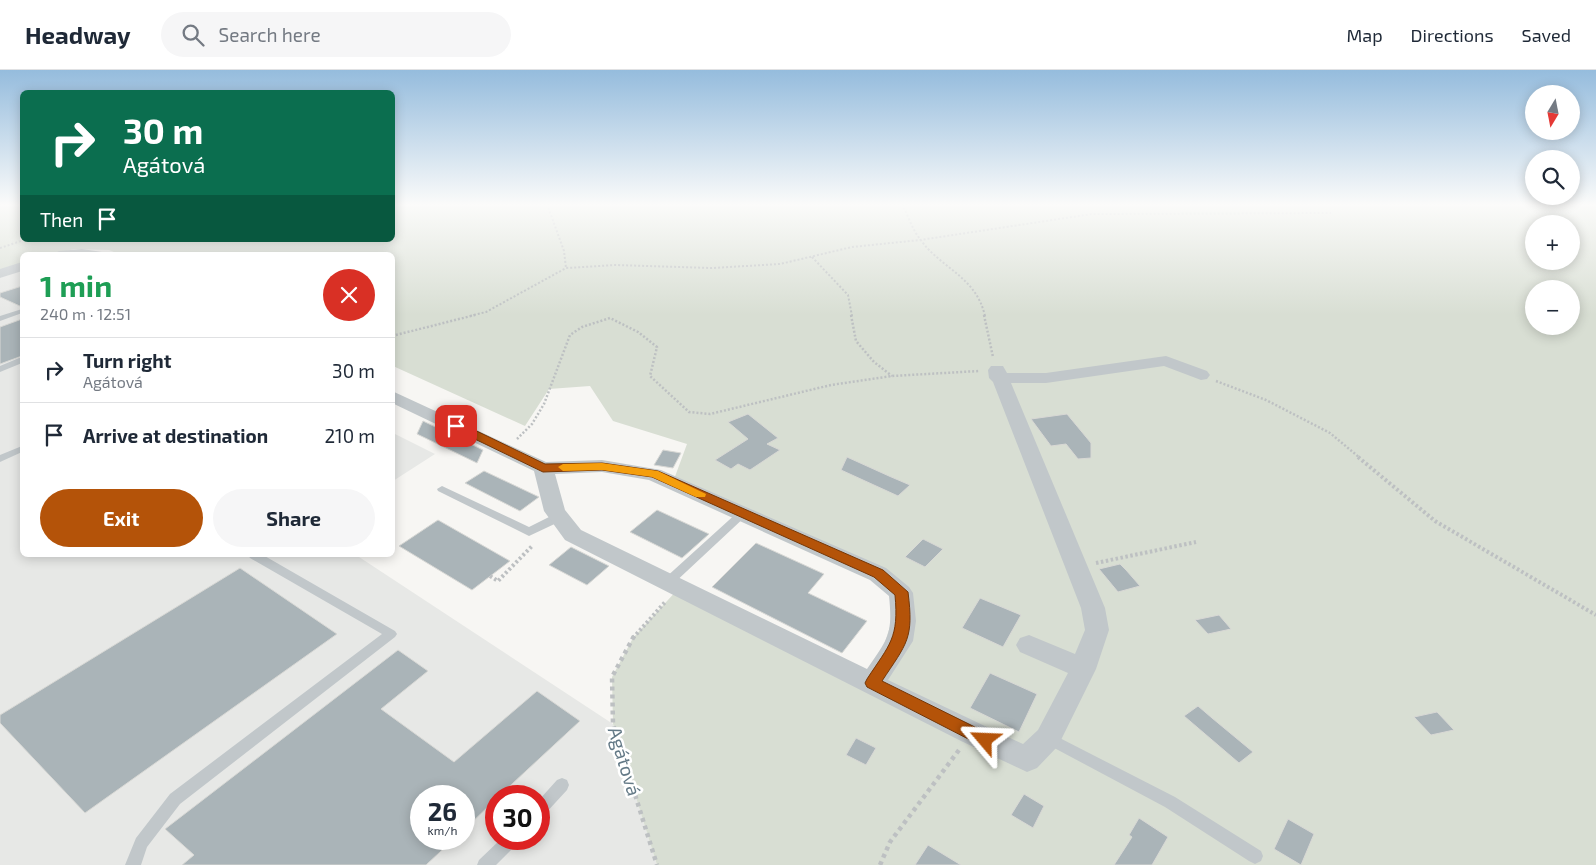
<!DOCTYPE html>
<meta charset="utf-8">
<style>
:root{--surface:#fff;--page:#f6f6f7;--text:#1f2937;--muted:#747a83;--line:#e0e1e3;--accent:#b45309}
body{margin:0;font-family:"Exo 2",sans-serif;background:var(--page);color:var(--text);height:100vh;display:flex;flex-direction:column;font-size:19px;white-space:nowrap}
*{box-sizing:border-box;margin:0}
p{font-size:16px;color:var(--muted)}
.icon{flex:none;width:28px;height:28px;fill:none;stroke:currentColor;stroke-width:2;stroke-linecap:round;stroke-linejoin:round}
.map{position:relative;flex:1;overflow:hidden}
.details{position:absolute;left:20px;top:182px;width:375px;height:305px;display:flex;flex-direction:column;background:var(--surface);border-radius:8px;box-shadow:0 2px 12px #0003}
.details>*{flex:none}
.guide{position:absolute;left:20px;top:20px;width:375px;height:152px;border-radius:8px;box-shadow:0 2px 12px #0003;background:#0b6e4f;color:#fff;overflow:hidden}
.needle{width:32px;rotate:190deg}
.fabs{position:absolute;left:1525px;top:15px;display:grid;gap:10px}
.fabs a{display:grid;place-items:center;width:55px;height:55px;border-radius:50%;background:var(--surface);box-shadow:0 2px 12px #0003;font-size:25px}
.speed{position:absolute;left:410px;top:715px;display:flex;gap:10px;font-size:25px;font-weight:700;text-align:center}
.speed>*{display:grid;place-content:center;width:65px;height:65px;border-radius:50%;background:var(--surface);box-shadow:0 2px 12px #0003;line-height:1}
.speed small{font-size:12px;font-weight:400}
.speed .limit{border:8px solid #d22;background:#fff;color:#111}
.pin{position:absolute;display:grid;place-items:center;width:42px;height:42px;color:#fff;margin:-21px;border-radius:10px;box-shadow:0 2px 8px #0006}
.me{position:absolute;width:55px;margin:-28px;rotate:296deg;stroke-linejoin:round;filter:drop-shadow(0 0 4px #0008)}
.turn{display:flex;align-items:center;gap:18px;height:105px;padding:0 20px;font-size:22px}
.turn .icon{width:65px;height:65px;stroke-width:2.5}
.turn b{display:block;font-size:35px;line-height:42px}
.then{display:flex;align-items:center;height:48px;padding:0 20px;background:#0003;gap:10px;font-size:19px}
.round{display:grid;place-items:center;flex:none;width:52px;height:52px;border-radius:26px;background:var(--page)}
.head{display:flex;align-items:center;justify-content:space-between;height:85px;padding:0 20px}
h1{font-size:30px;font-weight:700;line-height:38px;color:#1e9e55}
.primary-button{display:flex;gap:10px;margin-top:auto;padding:10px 20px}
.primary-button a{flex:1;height:58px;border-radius:30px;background:var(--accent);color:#fff;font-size:20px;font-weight:700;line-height:58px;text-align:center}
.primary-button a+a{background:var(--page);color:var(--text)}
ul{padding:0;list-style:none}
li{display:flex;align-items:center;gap:15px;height:65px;padding:0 20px;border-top:1px solid var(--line)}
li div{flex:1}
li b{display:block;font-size:19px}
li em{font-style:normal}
header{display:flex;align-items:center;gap:30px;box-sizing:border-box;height:70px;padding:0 25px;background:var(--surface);border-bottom:1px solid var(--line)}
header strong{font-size:24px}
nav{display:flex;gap:28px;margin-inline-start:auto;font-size:18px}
.search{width:350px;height:45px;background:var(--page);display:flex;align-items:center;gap:12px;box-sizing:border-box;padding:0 18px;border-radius:28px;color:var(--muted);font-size:19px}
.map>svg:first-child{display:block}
.built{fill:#e7e8e6;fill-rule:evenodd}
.green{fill:#d8ded3;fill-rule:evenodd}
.building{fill:#aab4b8;stroke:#d8d8d5}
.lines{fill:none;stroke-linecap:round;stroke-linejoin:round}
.path-far3{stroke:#bdc0c2;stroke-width:2;stroke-dasharray:2 2;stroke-linecap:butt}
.path-far2{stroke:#bdc0c2;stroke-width:2.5;stroke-dasharray:2 2;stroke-linecap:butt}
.path-far1{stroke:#bdc0c2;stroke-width:4;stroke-dasharray:2.5 2.5;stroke-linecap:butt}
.path{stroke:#bdc0c2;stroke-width:4.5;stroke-dasharray:4 4;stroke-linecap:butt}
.service{fill:#c1c7ca;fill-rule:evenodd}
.minor{fill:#c1c7ca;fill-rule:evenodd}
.route{fill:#b45309;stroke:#753606}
.slow{fill:#f59e0b}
.labels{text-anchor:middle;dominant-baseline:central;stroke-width:5;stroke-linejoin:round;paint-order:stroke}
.near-street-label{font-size:19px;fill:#637986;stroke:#fff}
</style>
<header>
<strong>Headway</strong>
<div class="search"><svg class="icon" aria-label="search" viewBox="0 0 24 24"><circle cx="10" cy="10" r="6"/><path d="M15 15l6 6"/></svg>Search here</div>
<nav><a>Map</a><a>Directions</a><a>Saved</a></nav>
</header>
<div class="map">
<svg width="1596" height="795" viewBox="0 0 1596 795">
<rect width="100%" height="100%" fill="#f7f6f3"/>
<path class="built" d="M22,200V485H356L613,654L657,795H0V208ZM421,726H464V769H421ZM496,726H539V769H496Z
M393,363L435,384L393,411Z"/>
<path class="green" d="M0,134H22V170H392L393,134H1596V795H657L613,654L612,607L633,568L679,518L872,613L901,522L673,412L687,374L613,351L590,316L549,319L525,356L393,296L392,185H121L109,180L74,179L50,185H22V194L0,202ZM1534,154H1571V191H1534ZM1534,219H1571V256H1534Z"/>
<path class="building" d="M22,216V237L0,227V223Z
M22,249V286L0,294V257Z
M748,344L778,368L767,374L780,380L750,400L738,394L731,399L715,390L748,369L728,352Z
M1067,344L1091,373V388L1078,389L1066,374L1051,376L1031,349Z
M423,351L483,380L477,393L417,364Z
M663,380L681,383L673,398L654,395Z
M847,387L889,406L910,415L898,426L841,400Z
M484,401L539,427L520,441L465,413Z
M657,440L709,464L682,488L630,462Z
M438,450L510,491L472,520L399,476Z
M923,469L943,479L925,497L905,487Z
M756,473L824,504L808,523L867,551L842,583L712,517Z
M571,477L609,496L587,515L549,495Z
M1120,494L1126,500L1140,516L1118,522L1099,499Z
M240,498L337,564L85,743L0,653V645Z
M980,528L1021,545L1003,577L962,558Z
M1219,545L1231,559L1208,564L1195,550Z
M398,580L428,601L381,639L454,692L537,621L580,651L499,726H496V729L464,760V726H421V769H454L426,795H182L194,785L165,759Z
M990,603L1037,624L1019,662L970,638Z
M1198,636L1212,648L1253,682L1239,693L1184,646Z
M1437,642L1454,660L1431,665L1414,647Z
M856,668L876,678L866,695L846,685Z
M1024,724L1044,736L1033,758L1011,745Z
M1139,748L1168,767L1152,795H1114L1132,767L1129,765Z
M1288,749L1314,764L1301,795L1274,779Z
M928,775L961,795H915Z"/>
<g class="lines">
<path class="path-far3" d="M547,134L564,181L566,198
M902,134C908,145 912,159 920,169C940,198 976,206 985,246
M0,178L24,170
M812,187L848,225L852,246
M470,246L486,242L566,198L616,195L712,198L780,194L852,177L920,170L1092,144L1331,143"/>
<path class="path-far2" d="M851,245L856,271L874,292L892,306
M984,245L993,287
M392,266L475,245
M1216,311L1266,330L1330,363L1360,388
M517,369L532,354L544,334L570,265L582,257L610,248L638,262L657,277L650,306L689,342L710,344L831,315L892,306L979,301"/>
<path class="path-far1" d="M1358,387L1435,451L1596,545
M1096,493L1196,472
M490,506L498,511L533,475
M633,568L666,531"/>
<path class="path" d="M634,566L612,607L613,654L657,795
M880,795L890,772L959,680"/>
<path class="service" d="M22,239V243L0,251V246Z
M19,288H22V293L0,302V296Z
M22,376V382L0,392V385Z
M442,416L529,457L555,444H563L564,447L563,450L529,466L438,421L437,419Z
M743,439L747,441L748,443L747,445L672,515H664L662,512L664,509L739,441Z
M248,485H263L395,561L397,564L395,567L180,734L147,777L141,795H125L136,768L170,724L382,564L250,488Z
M1048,662L1175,727L1261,781L1263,786L1261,791L1255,794L1249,791L1165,737L1043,672L1041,668L1043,664Z
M562,708L567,710L569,715L567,720L544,745L539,747V730L557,710Z
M501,769H520L517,774L496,795H477L479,790Z"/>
<path class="minor" d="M82,179L102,182L104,185H52L59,181Z
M22,192V201L0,208V199Z
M1166,286L1207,301L1210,305L1207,309L1201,310L1164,296L1046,313H1011L1105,538L1109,560L1096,599L1058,676L1037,698L1027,702L961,671L565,470L544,441L534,401L392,333V321L546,392L602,390L661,400L886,498L909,517L913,523L916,551L913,571L888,610L1023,674L1038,660L1068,603L1020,582L1016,575L1020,568L1029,565L1075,584L1085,560L1081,538L993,312L989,308L988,300L991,296H1003L1007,303H1046ZM602,402L649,410L870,510L889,526C893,564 888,569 867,599L581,460L565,440L555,404Z"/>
</g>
<linearGradient id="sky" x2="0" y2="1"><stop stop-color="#95bcdd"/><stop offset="0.55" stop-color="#fbfbfa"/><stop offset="1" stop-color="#fbfbfa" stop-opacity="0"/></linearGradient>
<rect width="1596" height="245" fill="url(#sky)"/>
<path class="route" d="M452,353H460L545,394L602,393L658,401L883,500L908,522C914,569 907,573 882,611L991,665L993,670L991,675L985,677L980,675L867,617L865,613L867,609C890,574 899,568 895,525L874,507L652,407L602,400L543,402L452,358Z"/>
<path class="slow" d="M602,393L658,401L706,424L705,427H696L652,407L602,400L563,401L558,397L563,394Z"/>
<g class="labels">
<g class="near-street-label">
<text transform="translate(625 691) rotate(73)">Agátová</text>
</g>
</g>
</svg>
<div class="fabs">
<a><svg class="needle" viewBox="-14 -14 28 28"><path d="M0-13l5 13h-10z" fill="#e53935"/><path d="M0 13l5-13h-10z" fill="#747a83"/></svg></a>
<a><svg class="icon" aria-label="search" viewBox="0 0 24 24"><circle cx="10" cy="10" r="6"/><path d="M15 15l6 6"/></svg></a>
<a>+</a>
<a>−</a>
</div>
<div class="speed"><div>26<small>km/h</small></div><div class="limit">30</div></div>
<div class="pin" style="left:456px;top:356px;background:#d93025"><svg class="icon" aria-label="arrive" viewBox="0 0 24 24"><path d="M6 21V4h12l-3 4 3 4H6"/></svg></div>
<svg class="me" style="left:985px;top:670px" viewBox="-20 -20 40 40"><path d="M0-17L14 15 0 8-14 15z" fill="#b45309" stroke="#fff" stroke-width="4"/></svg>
<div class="guide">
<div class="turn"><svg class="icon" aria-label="right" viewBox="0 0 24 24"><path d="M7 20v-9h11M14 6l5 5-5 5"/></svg><div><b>30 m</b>Agátová</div></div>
<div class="then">Then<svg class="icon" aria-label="arrive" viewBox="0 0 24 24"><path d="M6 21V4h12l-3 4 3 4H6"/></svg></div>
</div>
<section class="details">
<div class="head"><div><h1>1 min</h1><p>240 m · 12:51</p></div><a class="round" style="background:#d93025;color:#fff"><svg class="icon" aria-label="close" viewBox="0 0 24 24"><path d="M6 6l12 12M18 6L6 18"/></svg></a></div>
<ul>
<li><svg class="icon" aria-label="right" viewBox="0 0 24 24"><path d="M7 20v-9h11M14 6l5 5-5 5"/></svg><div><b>Turn right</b><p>Agátová</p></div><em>30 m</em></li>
<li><svg class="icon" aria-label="arrive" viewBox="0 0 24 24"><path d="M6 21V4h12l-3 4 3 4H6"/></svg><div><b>Arrive at destination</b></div><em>210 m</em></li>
</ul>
<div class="primary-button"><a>Exit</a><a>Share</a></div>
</section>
</div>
